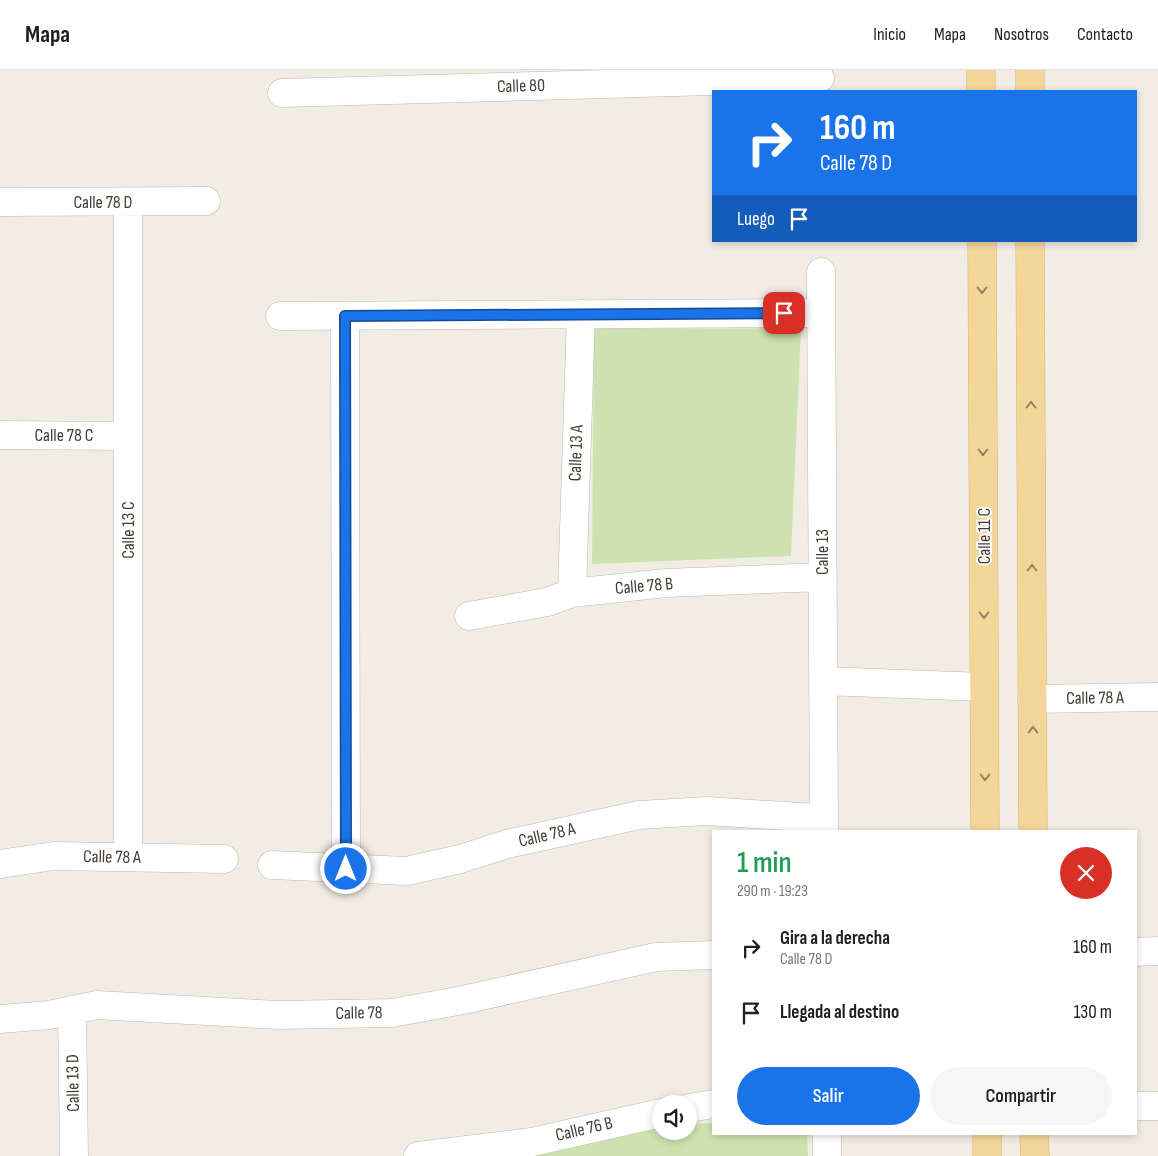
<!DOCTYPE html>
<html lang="es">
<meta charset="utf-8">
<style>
:root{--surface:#fff;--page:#f6f6f6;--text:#202124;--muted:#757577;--line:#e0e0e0;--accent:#1a73e8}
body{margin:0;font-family:"Sofia Sans Condensed",sans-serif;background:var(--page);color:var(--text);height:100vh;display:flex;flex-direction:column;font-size:19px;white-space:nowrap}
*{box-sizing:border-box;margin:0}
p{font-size:16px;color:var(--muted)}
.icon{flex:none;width:28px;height:28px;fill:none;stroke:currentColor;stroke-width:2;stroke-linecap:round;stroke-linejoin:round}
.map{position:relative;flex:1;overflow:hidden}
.details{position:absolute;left:712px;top:760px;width:425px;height:305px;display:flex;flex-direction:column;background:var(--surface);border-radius:0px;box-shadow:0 2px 8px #0003}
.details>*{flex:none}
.hud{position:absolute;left:712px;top:20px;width:425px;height:152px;border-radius:0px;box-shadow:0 2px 8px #0003;background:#1a73e8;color:#fff;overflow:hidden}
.controls{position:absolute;left:652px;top:1025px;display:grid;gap:10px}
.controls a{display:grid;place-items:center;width:45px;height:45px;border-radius:50%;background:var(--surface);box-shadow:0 2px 8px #0003;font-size:25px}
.pin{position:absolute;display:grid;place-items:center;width:42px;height:42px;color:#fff;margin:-21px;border-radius:10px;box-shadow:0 2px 8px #0006}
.me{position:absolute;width:55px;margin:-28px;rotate:0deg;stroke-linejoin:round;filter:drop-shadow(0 0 4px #0008)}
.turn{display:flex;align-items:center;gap:18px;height:105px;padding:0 25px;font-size:22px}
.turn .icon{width:65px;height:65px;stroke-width:2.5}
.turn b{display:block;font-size:35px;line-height:42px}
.then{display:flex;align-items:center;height:48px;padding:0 25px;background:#0003;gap:10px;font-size:19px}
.round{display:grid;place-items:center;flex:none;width:52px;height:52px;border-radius:26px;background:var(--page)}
.head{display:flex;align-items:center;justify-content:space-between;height:85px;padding:0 25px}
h1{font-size:30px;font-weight:600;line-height:38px;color:#1e9e55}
.primary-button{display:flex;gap:10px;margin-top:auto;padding:10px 25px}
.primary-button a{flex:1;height:58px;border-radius:30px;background:var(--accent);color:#fff;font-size:20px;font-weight:600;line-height:58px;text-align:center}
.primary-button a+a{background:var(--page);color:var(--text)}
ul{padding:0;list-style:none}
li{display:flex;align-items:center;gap:15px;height:65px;padding:0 25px}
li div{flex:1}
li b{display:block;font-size:19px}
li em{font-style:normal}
header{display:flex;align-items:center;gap:30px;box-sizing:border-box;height:70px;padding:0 25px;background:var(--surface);border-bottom:1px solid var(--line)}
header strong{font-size:24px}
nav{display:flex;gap:28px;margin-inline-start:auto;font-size:18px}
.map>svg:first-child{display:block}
.green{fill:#cee2b1}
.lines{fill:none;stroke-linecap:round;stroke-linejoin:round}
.minor-casing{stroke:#beb7ac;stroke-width:29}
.major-casing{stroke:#d8b26c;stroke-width:29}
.minor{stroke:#fff;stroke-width:28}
.major{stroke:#f5d69a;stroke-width:28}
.oneway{stroke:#938262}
.route-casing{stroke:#114b97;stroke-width:12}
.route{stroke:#1a73e8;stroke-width:9}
.labels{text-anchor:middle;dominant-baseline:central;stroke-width:4;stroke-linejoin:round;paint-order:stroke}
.street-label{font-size:18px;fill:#433d35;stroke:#fff}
</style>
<header>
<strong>Mapa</strong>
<nav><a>Inicio</a><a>Mapa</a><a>Nosotros</a><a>Contacto</a></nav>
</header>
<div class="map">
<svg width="1158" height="1086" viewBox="0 0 1158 1086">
<rect width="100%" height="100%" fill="#f1ede5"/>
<path class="green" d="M801,258L791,486L592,494L594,259Z
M714,1053V1064H807L808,1086H514L661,1057V1061H689V1054Z"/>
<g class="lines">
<g class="minor-casing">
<path id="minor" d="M282,23L820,8
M0,132L206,131
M821,202L824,761
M280,246L821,243
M345,246L346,799
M0,365L128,366
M572,523L581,244
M469,546L547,532L572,523L666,513L823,507
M823,611L984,617
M1032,629L1158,627
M128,787V132
M0,794L54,786L224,789
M272,795L407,801L460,789L507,774L639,745L707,741L816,748L824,751
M1136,882L1158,881
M72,940L74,1086
M0,949L49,945L97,935L278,945L392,943L463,930L656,887L714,885
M1136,1036H1158
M689,1038L714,1034
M827,1064V1086
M418,1086L532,1072L661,1043"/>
</g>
<g class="major-casing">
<path id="major" d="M981,0V21
M1030,0V21
M982,171L985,761
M1030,171L1033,761
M987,1064V1086
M1034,1064L1035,1086"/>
</g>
<use href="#minor" class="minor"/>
<use href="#major" class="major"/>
</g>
<defs><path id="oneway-chevron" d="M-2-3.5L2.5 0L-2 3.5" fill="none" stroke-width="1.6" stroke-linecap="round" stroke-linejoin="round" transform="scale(1.25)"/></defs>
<g class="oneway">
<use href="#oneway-chevron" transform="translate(982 220) rotate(90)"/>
<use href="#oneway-chevron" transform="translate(1031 335) rotate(-90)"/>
<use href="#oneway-chevron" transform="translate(983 382) rotate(90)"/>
<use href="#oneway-chevron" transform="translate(1032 498) rotate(-90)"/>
<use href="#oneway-chevron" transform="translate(984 545) rotate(90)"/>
<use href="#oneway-chevron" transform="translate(1033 660) rotate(-90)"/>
<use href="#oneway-chevron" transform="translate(985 707) rotate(90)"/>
</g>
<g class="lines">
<g class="route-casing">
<path id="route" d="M346,799L345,246L784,243"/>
</g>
<use href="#route" class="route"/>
</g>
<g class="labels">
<g class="street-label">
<text transform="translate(521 16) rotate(-2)">Calle 80</text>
<text x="103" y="132">Calle 78 D</text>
<text x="64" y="365">Calle 78 C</text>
<text transform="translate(576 383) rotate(-88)">Calle 13 A</text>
<text transform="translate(128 460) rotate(-90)">Calle 13 C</text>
<text transform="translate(984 466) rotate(-90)">Calle 11 C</text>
<text transform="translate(822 482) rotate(-90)">Calle 13</text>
<text transform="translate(644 516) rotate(-5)">Calle 78 B</text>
<text transform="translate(1095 628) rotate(-1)">Calle 78 A</text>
<text transform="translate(547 765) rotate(-13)">Calle 78 A</text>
<text transform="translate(112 787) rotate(1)">Calle 78 A</text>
<text transform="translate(359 943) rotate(-1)">Calle 78</text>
<text transform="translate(73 1013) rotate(-91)">Calle 13 D</text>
<text transform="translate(584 1059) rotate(-13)">Calle 76 B</text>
</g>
</g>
</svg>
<div class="controls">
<a><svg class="icon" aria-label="sound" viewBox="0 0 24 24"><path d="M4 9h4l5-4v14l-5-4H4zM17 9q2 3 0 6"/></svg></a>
</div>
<div class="pin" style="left:784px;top:243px;background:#d93025"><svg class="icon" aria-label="arrive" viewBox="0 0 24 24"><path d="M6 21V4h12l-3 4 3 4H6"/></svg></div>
<svg class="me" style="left:346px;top:799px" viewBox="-20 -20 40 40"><circle r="17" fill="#1a73e8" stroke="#fff" stroke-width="3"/><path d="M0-11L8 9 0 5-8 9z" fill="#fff"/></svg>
<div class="hud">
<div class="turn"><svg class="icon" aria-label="right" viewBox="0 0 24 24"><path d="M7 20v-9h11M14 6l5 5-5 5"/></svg><div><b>160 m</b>Calle 78 D</div></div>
<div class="then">Luego<svg class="icon" aria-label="arrive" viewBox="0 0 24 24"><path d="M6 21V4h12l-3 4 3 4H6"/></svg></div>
</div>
<section class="details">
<div class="head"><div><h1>1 min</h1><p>290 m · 19:23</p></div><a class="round" style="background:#d93025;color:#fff"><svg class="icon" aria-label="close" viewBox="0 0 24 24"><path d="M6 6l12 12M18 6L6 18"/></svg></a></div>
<ul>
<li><svg class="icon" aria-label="right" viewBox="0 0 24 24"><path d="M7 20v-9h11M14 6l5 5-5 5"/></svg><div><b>Gira a la derecha</b><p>Calle 78 D</p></div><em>160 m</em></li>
<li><svg class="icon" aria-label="arrive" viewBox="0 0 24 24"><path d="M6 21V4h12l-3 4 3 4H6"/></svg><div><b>Llegada al destino</b></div><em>130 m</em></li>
</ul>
<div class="primary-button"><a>Salir</a><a>Compartir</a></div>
</section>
</div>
